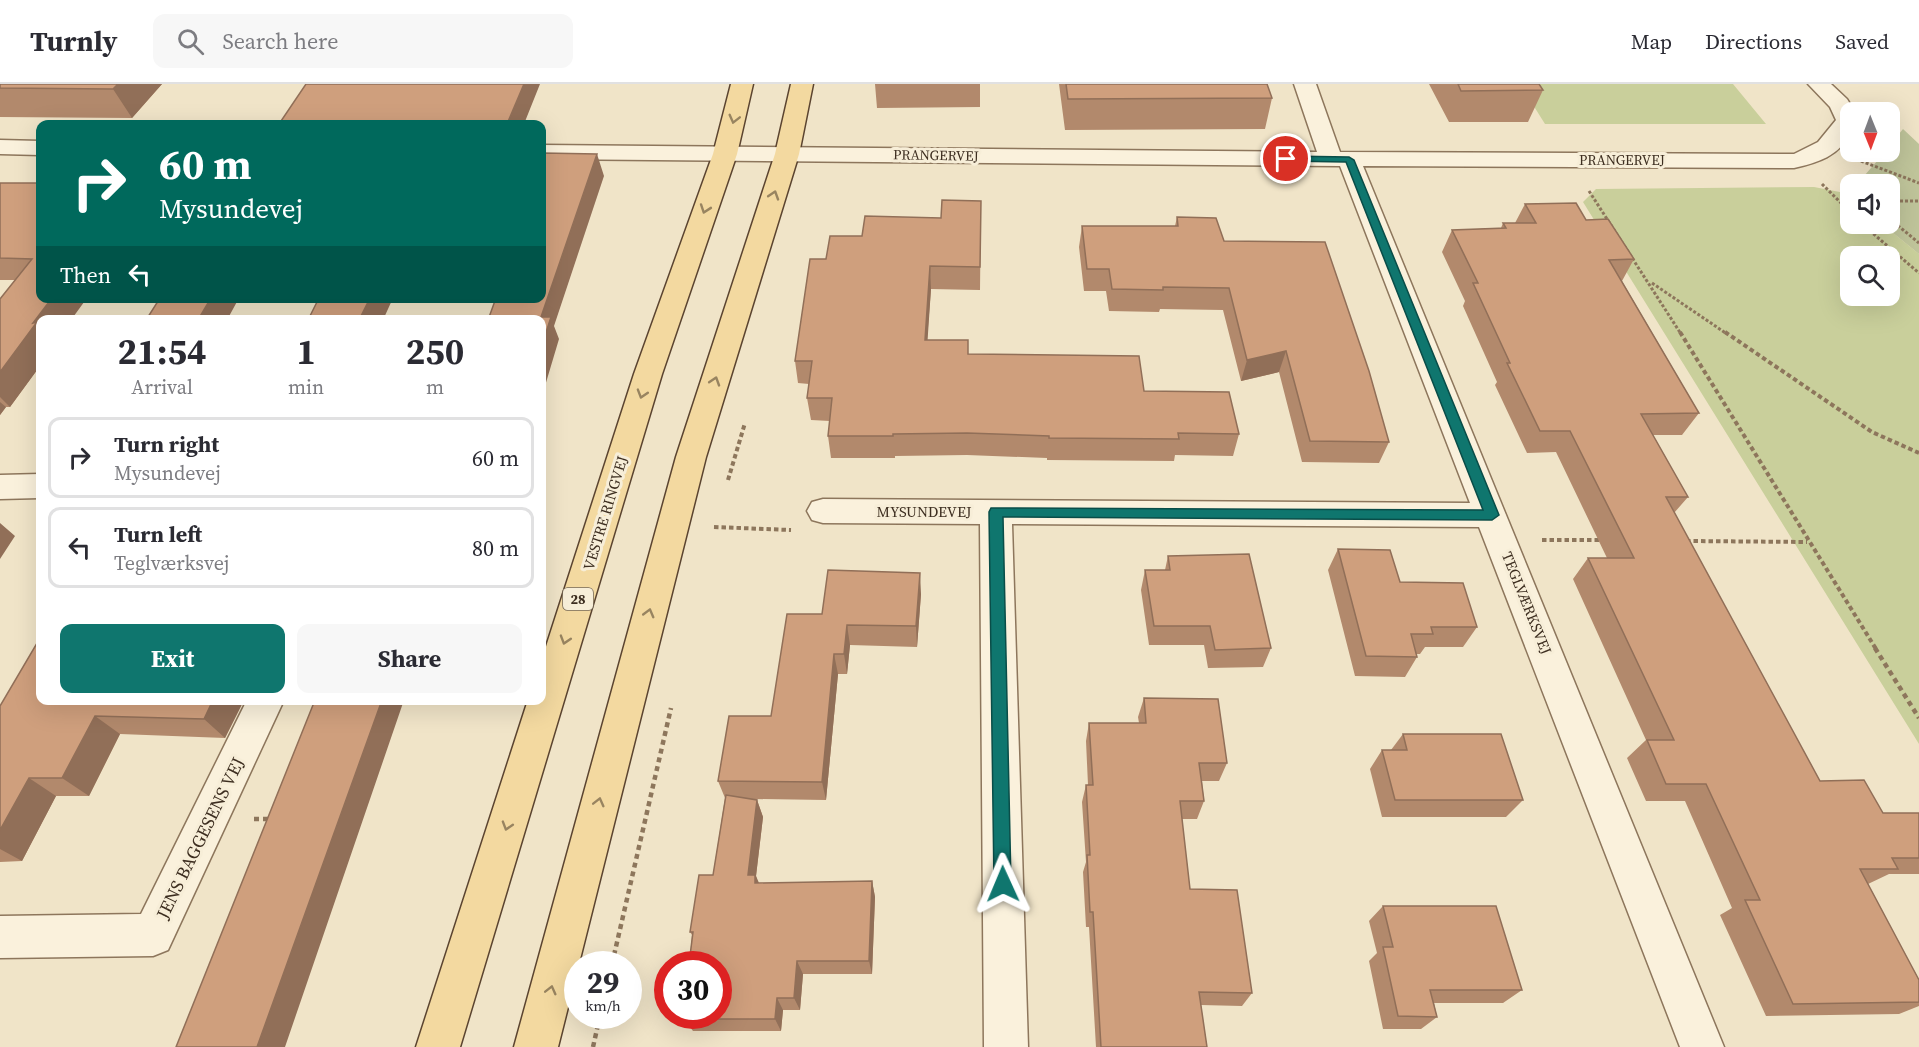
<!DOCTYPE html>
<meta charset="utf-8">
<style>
:root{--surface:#fff;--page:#f7f7f7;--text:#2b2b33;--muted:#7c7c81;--line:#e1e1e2;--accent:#0f766e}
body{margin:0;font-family:"Source Serif 4",serif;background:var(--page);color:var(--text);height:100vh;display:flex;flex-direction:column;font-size:22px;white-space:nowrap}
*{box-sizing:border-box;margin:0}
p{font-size:20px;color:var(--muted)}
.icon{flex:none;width:33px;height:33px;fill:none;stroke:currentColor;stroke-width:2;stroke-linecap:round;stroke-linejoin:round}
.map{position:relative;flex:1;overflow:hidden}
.sheet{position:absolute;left:36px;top:231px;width:510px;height:390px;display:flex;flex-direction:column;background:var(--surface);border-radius:12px;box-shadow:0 6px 24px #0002}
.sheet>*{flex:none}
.hud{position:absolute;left:36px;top:36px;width:510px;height:183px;border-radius:12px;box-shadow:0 6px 24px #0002;background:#00695c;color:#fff;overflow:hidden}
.needle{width:39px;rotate:179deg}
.fabs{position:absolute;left:1840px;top:18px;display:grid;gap:12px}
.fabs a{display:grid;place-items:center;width:60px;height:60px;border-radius:12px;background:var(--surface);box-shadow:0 6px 24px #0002;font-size:30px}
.speed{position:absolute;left:564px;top:867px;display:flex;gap:12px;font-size:30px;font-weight:700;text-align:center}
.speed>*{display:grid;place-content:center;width:78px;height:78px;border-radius:50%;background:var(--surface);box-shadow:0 6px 24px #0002;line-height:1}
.speed small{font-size:15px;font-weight:400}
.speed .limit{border:9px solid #d22;background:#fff;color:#111}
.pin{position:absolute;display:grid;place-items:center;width:51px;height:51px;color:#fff;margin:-26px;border:3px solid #fff;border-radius:50%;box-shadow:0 2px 6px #0007}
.me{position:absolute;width:66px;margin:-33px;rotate:359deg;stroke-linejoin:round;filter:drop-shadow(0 0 4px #0008)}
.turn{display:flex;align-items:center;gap:21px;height:126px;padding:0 24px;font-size:27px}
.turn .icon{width:78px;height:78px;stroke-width:2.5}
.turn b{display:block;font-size:42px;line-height:51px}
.then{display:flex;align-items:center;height:57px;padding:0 24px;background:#0003;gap:12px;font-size:22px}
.eta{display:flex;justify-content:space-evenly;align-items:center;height:102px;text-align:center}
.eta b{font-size:36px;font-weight:700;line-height:42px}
.cta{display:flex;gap:12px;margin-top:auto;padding:12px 24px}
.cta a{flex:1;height:69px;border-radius:12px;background:var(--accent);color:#fff;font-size:24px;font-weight:700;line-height:69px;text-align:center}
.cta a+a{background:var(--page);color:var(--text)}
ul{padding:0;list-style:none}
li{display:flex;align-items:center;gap:18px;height:81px;margin:0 12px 9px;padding:0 12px;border:3px solid var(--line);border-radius:12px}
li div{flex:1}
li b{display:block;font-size:22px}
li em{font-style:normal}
header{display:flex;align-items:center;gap:36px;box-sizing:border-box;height:84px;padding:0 30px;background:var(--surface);border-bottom:2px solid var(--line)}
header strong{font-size:28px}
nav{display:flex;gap:33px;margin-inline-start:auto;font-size:21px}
.search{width:420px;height:54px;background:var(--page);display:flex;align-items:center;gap:15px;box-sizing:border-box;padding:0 21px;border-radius:12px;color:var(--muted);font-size:22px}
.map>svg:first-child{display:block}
.green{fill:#c9cf9b;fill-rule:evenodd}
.cemetery{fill:#bfc49a}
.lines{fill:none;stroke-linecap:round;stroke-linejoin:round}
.minor-casing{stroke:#8d765c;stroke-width:3}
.major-casing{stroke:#5b4430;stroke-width:3}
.path-far2{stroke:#8d765c;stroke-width:3;stroke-dasharray:3 2;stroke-linecap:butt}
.path-far1{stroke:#8d765c;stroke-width:4;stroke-dasharray:4.5 3;stroke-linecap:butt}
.path{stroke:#8d765c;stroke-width:4.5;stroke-dasharray:5 4;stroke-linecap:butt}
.minor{fill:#faf1dc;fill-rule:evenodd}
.major{fill:#f3d9a0;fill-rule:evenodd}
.wall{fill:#b2896c}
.shaded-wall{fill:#916f58}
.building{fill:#cf9f7d;stroke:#916f58;stroke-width:1.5}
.oneway{stroke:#988460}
.route{fill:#0f766e;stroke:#0a4d48;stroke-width:1.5}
.labels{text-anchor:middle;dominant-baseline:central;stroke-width:6;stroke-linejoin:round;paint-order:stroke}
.far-street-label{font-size:14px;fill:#3d2e20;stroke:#f7eed8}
.shield{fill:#f7eed8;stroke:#756857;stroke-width:1.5}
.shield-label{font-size:14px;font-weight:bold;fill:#3d2e20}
.street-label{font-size:15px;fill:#3d2e20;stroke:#f7eed8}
.near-street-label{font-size:18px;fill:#3d2e20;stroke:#f7eed8}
</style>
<header>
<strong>Turnly</strong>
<div class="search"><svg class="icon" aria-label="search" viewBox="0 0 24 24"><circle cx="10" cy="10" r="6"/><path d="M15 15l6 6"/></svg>Search here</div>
<nav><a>Map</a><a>Directions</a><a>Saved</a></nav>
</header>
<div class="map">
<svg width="1919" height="963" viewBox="0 0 1919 963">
<rect width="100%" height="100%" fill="#f0e4c8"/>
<path class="green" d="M1520,0H1733L1766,40H1545Z
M1814,103L1850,110L1851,140H1882L1919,170V660L1583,118L1596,105ZM1851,172H1890V212H1851Z"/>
<path class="cemetery" d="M1903,45L1919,60V170L1882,140H1890V100H1857L1885,68H1890V61Z"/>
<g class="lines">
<g class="minor-casing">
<path id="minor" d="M1294,0H1316L1340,68L1794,70L1818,58L1836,36L1830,23L1808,0H1831L1847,15L1855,28H1851C1851,34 1852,43 1850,48C1841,72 1816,79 1794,84L1363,82L1724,963H1680L1479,443L1012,440L1028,963H984L980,440L823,439L812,436L807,427L812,418L823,415L1470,419L1340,82L542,75V61L1317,68Z
M0,56L40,57V71L0,70Z
M40,390V414L0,415V391Z
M247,616H284L168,866L153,872L0,874V832L141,830Z"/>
</g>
<g class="major-casing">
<path id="major" d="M731,0H753L737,70L662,290L460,963H416L528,616H542V575L634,290L713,70Z
M791,0H813L799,70L706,373L558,963H514L676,373L775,70Z"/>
</g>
<path class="path-far2" d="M1861,77L1919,99
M1822,100L1851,129
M1589,107L1681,250
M1890,117H1919
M1890,135L1919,159
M1862,140L1919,189
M1652,199L1727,250
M459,236L491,234"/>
<path class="path-far1" d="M1680,248L1876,565
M1725,248L1872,348L1919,369
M728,396L745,339
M714,443L791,446
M1542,456H1603
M1686,457L1807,458"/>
<path class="path" d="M1875,564L1919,634
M254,735H270
M612,880L671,624
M593,963L600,932"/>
<use href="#minor" class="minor"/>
<use href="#major" class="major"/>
</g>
<path class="wall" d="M0,0H162L132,34L0,33Z
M875,0H980V23L877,24Z
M1059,0H1267L1272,14L1265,45L1065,46Z
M1429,0H1539L1543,6L1528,38H1449Z
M0,99H40V282L10,323H6L0,331V215L15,196H0Z
M981,117L980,206L931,205L927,256L968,270L1144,307L1239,350L1233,372L1175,371L1174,377L1047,376V374L967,371L895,372V374H831L828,352L830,337L811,336L807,314L809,300L798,299L795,277L826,175L862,152L941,134Z
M1525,120L1586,136L1634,175L1622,197L1699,329L1682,351H1653L1688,413L1674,429L1820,697L1883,729H1919V790H1889L1868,800L1919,896V922L1899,930L1766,932L1720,831L1732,824L1685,717H1646L1627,674L1646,656L1573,495L1588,474H1607L1556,368L1527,369L1495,301L1497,298L1463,222L1465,217L1442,168L1452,146L1501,144L1503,139H1515Z
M1177,133L1224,157L1389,358L1379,379L1302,378L1279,288L1241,297L1223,226L1160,225L1159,228L1109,227L1106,207H1084L1079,163L1082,142H1175Z
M1338,465L1400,498L1477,543L1463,563H1425L1420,570H1417V573L1405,593L1355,592L1328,486Z
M1168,472L1271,564L1263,583L1208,584L1204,561H1149L1141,506L1145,486H1165Z
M921,510L917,563L850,561L847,590H838L826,716L755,715L757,716L763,733L756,792L758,799L872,797L875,813L872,890H803L800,926H783L781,947H693L684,935L692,851L690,848L713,791L725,714L718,697L771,632L822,530Z
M1144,614L1227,679L1219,697H1202L1204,717L1197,735H1182L1190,805L1252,909L1242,922L1201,921L1207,963H1096L1089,843H1086L1083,788L1086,778L1082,718L1086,701H1088L1086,657L1089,639H1139L1138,633Z
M244,616L225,654L120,650L89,712H56L22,777L0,778V622Z
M1403,650L1523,716L1506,733H1382L1370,685L1382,666H1391Z
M1383,822L1522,906L1503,919H1434L1437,933L1421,945H1383L1369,877L1377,869L1369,837Z"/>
<path class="shaded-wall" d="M118,0H162L132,34L113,5Z
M524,0H540L524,40H507Z
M597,70L604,92L554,242L559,255L542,312L541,233Z
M930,182L931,205L926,279L925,256Z
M52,214H87L71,236H40V282L10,323L0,313V288L33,239Z
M211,214H239L227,236H198Z
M370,214H393L383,236H359Z
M1286,267L1279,288L1241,297L1247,276Z
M0,318L6,323L0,331Z
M0,439L15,452L0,475Z
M920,489L921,510L917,563L916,542Z
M847,541L850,561L847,590L844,570Z
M834,570L838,590L826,716L822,698Z
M213,616H244L225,654L204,635Z
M382,616H404L285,963H257Z
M95,632L120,650L89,712L62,694Z
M29,694L56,712L22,777L0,765V746Z
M757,716L763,733L756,792L762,806L748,791Z
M872,797L875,813L872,890L869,877Z
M797,877L803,890L800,926L794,914Z
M777,914L783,926L781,947L775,935Z"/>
<path class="building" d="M0,0H118L113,5L0,4Z
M306,0H524L507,40H279Z
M1066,0H1267L1272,14L1068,15Z
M1458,0H1539L1543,6L1461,7Z
M542,69L597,70L541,233H551L542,261V236H488L496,214H542Z
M0,99H40V214H52L33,239L37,238L0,288V215L32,175L0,174Z
M942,116L981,117L980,183L930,182L925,256H968V270L1139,272L1144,307L1229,308L1239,350L1178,349L1179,355L1049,354V352L967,349L893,350V352H828L832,314H807L812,277H795L810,175H826L830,152H862L865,132L941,134Z
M1576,119L1586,136L1608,135L1634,175L1609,176L1699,329L1641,330L1688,413H1666L1820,697L1864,696L1883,729H1919V774H1892L1898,785H1860L1919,896V918L1793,920L1745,816H1760L1706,700H1666L1647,656H1674L1588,474H1634L1570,347H1540L1507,279H1510L1473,199H1478L1452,146L1506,144L1503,139H1536L1525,120Z
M1177,133L1216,134L1224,157L1325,158L1369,287L1389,358L1310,357L1286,267L1247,276L1229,204L1163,203V206L1112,205L1109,185H1087L1082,142H1178Z
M160,214H211L198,236H146Z
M319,214H370L359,236H308Z
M1338,465L1390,466L1400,498L1463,499L1477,543H1431L1433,550H1411L1417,573L1366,572Z
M1249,470L1271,564L1215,566L1210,542H1154L1145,486H1170L1168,472Z
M828,486L920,489L916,542L847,541L844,570H834L822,698L718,697L729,632H771L787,530H822Z
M40,554V616H213L204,635L95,632L62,694H29L0,746V622Z
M1144,614L1218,615L1227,679H1199L1204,717H1180L1190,805L1237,806L1252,909L1199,908L1207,963H1101L1093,828H1090L1087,771H1090L1086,701H1093L1089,639H1146Z
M315,616H382L257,963H176Z
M1403,650H1501L1523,716H1395L1382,666H1407Z
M726,711L757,716L748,791H755V799L872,797L869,877H797L794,914H777L775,935H684V932H718V880H689L693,848H690L699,791H713Z
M1383,822H1496L1522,906H1430L1437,933L1398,932L1383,863H1393Z"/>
<defs><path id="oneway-chevron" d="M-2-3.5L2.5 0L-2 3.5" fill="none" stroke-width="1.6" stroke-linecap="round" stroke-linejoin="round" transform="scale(1.5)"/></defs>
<g class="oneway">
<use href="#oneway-chevron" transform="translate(734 35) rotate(104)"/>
<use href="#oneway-chevron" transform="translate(774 111) rotate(-72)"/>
<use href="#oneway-chevron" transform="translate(705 125) rotate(109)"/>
<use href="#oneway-chevron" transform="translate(715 297) rotate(-72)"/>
<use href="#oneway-chevron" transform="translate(642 310) rotate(107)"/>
<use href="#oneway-chevron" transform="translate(649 529) rotate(-75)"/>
<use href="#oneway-chevron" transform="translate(565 556) rotate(107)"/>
<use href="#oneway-chevron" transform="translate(599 718) rotate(-76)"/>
<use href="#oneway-chevron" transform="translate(507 742) rotate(107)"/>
<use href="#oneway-chevron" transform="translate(551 906) rotate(-76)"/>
</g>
<path class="route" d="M1286,72L1349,73L1354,76L1499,431L1492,436L1003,433L1011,800L1009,806L1003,808L997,806L994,800L989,428L991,424L1483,426L1346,78L1283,77L1281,75Z"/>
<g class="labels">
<g class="far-street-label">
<text transform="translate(936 71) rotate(1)">PRANGERVEJ</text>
<text x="1622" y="76">PRANGERVEJ</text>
</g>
<rect class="shield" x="563" y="504" width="30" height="22" rx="4.5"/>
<g class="shield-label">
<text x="578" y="515">28</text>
</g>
<g class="street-label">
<text x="924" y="427">MYSUNDEVEJ</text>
<text transform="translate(605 429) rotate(-73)">VESTRE RINGVEJ</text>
<text transform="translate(1527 519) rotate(68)">TEGLVÆRKSVEJ</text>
</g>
<g class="near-street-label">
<text transform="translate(200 754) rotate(-64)">JENS BAGGESENS VEJ</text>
</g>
</g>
</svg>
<div class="fabs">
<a><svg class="needle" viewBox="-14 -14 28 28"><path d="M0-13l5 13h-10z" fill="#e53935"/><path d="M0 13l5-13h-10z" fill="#7c7c81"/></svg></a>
<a><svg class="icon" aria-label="sound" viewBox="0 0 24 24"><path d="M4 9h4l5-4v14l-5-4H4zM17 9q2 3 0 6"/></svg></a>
<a><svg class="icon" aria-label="search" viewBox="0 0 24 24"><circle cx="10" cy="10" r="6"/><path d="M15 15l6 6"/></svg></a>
</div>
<div class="speed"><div>29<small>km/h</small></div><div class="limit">30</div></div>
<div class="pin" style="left:1286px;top:75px;background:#d93025"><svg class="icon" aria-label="arrive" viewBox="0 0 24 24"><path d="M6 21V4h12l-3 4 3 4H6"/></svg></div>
<svg class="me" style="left:1003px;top:800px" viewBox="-20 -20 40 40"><path d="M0-17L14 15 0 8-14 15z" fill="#0f766e" stroke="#fff" stroke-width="4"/></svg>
<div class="hud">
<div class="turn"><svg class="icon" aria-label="right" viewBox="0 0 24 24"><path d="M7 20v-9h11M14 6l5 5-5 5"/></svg><div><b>60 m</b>Mysundevej</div></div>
<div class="then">Then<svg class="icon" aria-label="left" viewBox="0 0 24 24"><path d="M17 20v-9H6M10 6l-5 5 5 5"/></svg></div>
</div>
<section class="sheet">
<div class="eta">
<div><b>21:54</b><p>Arrival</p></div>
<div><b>1</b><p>min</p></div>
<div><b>250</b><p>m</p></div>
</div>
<ul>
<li><svg class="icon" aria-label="right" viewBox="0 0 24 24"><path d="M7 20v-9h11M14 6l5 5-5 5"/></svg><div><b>Turn right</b><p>Mysundevej</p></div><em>60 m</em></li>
<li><svg class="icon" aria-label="left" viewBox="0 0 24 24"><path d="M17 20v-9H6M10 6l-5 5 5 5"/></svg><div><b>Turn left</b><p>Teglværksvej</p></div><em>80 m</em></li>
</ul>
<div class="cta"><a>Exit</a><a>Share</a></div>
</section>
</div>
